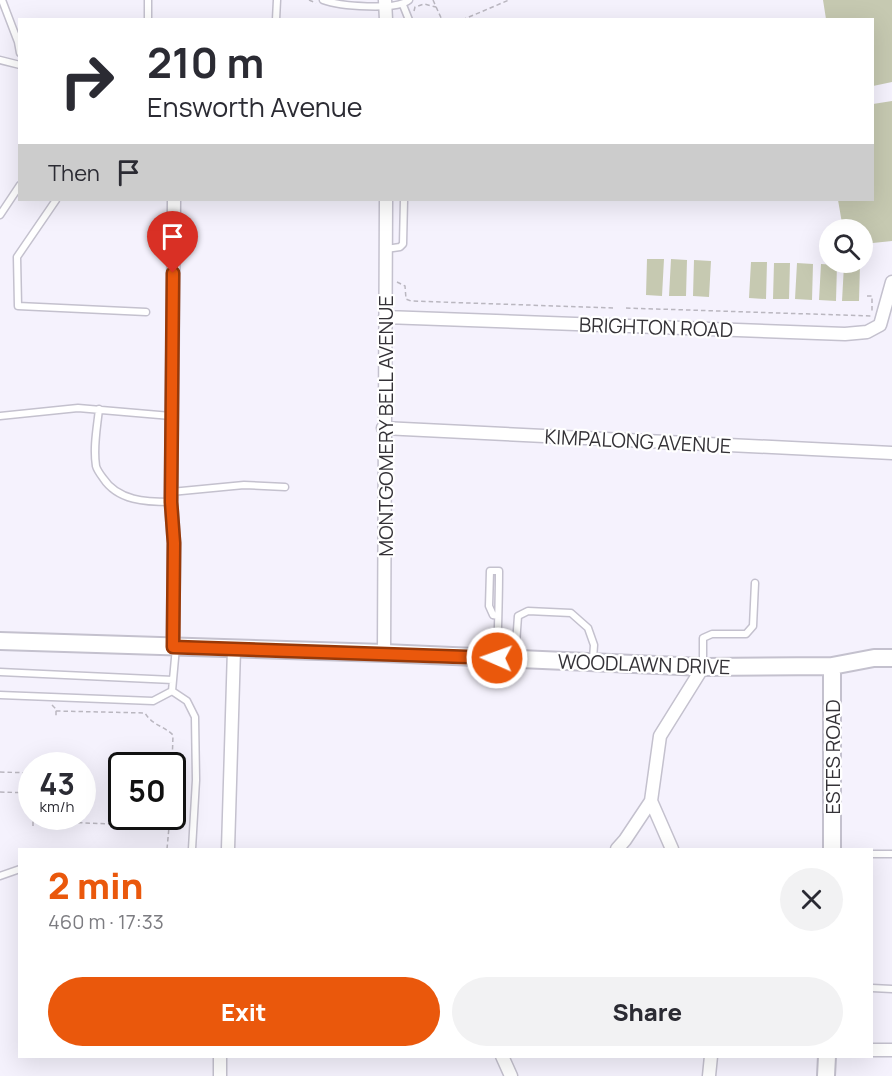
<!DOCTYPE html>
<meta charset="utf-8">
<style>
:root{--surface:#fff;--page:#f2f2f3;--text:#2b2b33;--muted:#7c7c81;--accent:#ea580c}
body{margin:0;font-family:Manrope,sans-serif;background:var(--page);color:var(--text);height:100vh;display:flex;flex-direction:column;font-size:22px;white-space:nowrap}
*{box-sizing:border-box;margin:0}
p{font-size:20px;color:var(--muted)}
.icon{flex:none;width:33px;height:33px;fill:none;stroke:currentColor;stroke-width:2;stroke-linecap:round;stroke-linejoin:round}
.map{position:relative;flex:1;overflow:hidden}
.side{position:absolute;left:18px;top:848px;width:855px;height:210px;display:flex;flex-direction:column;background:var(--surface);border-radius:0px;box-shadow:0 6px 24px #0002}
.side>*{flex:none}
.guide{position:absolute;left:18px;top:18px;width:856px;height:183px;border-radius:0px;box-shadow:0 6px 24px #0002;background:#fff;color:var(--text);overflow:hidden}
.buttons{position:absolute;left:819px;top:219px;display:grid;gap:12px}
.buttons a{display:grid;place-items:center;width:54px;height:54px;border-radius:50%;background:var(--surface);box-shadow:0 6px 24px #0002;font-size:30px}
.speed{position:absolute;left:18px;top:752px;display:flex;gap:12px;font-size:30px;font-weight:700;text-align:center}
.speed>*{display:grid;place-content:center;width:78px;height:78px;border-radius:50%;background:var(--surface);box-shadow:0 6px 24px #0002;line-height:1}
.speed small{font-size:15px;font-weight:400}
.speed .limit{border:3px solid #111;border-radius:9px;background:#fff;color:#111}
.pin{position:absolute;display:grid;place-items:center;width:51px;height:51px;color:#fff;margin:-62px -26px;border-radius:50% 50% 50% 0;rotate:-45deg;box-shadow:0 0 6px #0007}
.pin .icon{rotate:45deg}
.me{position:absolute;width:66px;margin:-33px;rotate:272deg;stroke-linejoin:round;filter:drop-shadow(0 0 4px #0008)}
.turn{display:flex;align-items:center;gap:21px;height:126px;padding:0 30px;font-size:27px}
.turn .icon{width:78px;height:78px;stroke-width:2.5}
.turn b{display:block;font-size:42px;line-height:51px}
.then{display:flex;align-items:center;height:57px;padding:0 30px;background:#0003;gap:12px;font-size:22px}
.round{display:grid;place-items:center;flex:none;width:63px;height:63px;border-radius:32px;background:var(--page)}
.overview{display:flex;align-items:center;justify-content:space-between;height:102px;padding:0 30px}
h1{font-size:36px;font-weight:800;line-height:45px;color:var(--accent)}
.button{display:flex;gap:12px;margin-top:auto;padding:12px 30px}
.button a{flex:1;height:69px;border-radius:36px;background:var(--accent);color:#fff;font-size:24px;font-weight:800;line-height:69px;text-align:center}
.button a+a{background:var(--page);color:var(--text)}
.map>svg:first-child{display:block}
.green{fill:#c6c9b1}
.lines{fill:none;stroke-linecap:round;stroke-linejoin:round}
.lane-casing{stroke:#c4c1ce;stroke-width:9}
.street-casing{stroke:#c4c1ce;stroke-width:15}
.secondary-casing{stroke:#c4c1ce;stroke-width:20}
.path{stroke:#bab7c0;stroke-width:1.5;stroke-dasharray:4.5 3;stroke-linecap:butt}
.lane{stroke:#fff;stroke-width:6}
.street{stroke:#fff;stroke-width:12}
.secondary{stroke:#fff;stroke-width:16}
.route-casing{stroke:#983908;stroke-width:15}
.route{stroke:#ea580c;stroke-width:10}
.labels{text-anchor:middle;dominant-baseline:central;stroke-width:4.5;stroke-linejoin:round;paint-order:stroke}
.street-label{font-size:20px;fill:#343237;stroke:#fff}
</style>
<div class="map">
<svg width="892" height="1076" viewBox="0 0 892 1076">
<rect width="100%" height="100%" fill="#f5f2fd"/>
<path class="green" d="M823,0H892V82L873,86V20L826,19Z
M892,101V241L863,244L862,230L843,229L838,200H873V104Z
M647,259H664L662,296L646,295Z
M671,259L687,260L686,296H669Z
M694,260L711,261L709,297L693,296Z
M751,262H767L766,299L749,298Z
M774,263H790L789,299H773Z
M797,263L813,264L812,300L795,299Z
M821,264L837,265L836,301L819,300Z
M844,265H860L859,301H842Z"/>
<g class="lines">
<g class="lane-casing">
<path id="lane" d="M2,0L18,42L20,53
M148,0V20
M323,0C339,6 396,11 409,0
M403,5L409,20
M276,20L277,0
M0,60L20,65
M56,200L17,257L18,306L146,312
M0,215L20,185
M386,249L400,247L403,244L404,200
M99,409C97,428 93,447 96,466C97,470 100,474 103,478C118,501 146,502 171,502
M0,416L78,408L171,416
M171,492L244,485L285,487
M497,658C498,629 499,600 499,571H490L489,606L493,615L498,616
M515,658L518,616L528,611L571,613L588,628L594,645L593,659
M703,667V638L712,634H746L753,626L755,583
M0,672L173,680
M172,691L187,701L195,717L196,780L192,849
M172,691L176,647
M0,695L153,701L172,691
M872,854H892
M0,876L20,869
M872,988L892,989"/>
</g>
<g class="street-casing">
<path id="street" d="M385,0L386,20
M385,317L845,334L867,332L880,325L892,282
M383,428L892,453
M173,647L174,543L171,502L174,200
M384,653L386,200
M651,801L672,849
M228,849L234,649
M617,849L625,840L651,801L660,736L703,667
M872,1050H892
M502,1056L511,1076
M220,1076V1056
M709,1076L711,1056"/>
</g>
<g class="secondary-casing">
<path id="secondary" d="M0,641L384,653L703,667L832,666L874,658H892
M832,849V666
M826,1076L827,1056"/>
</g>
<path class="path" d="M309,0L316,3
M433,0L442,20
M414,11L415,7L424,4L436,7
M462,20L509,0
M397,282L405,286L406,299L411,301L614,308
M867,296H872V312
M626,308L871,316
M52,705L56,709V717
M56,711L145,713C152,725 164,726 173,735L172,765
M115,764L117,768L122,769
M0,772L32,773
M172,787H184
M0,792L32,793
M33,821L139,825
M129,824L135,816
M33,826V816
M167,849L170,816"/>
<use href="#lane" class="lane"/>
<use href="#street" class="street"/>
<use href="#secondary" class="secondary"/>
</g>
<g class="lines">
<g class="route-casing">
<path id="route" d="M173,273L171,502L174,543L173,647L497,658"/>
</g>
<use href="#route" class="route"/>
</g>
<g class="labels">
<g class="street-label">
<text transform="translate(656 327) rotate(2)">BRIGHTON ROAD</text>
<text transform="translate(385 426) rotate(-90)">MONTGOMERY BELL AVENUE</text>
<text transform="translate(638 441) rotate(3)">KIMPALONG AVENUE</text>
<text transform="translate(644 664) rotate(2)">WOODLAWN DRIVE</text>
<text transform="translate(832 757) rotate(-90)">ESTES ROAD</text>
</g>
</g>
</svg>
<div class="buttons">
<a><svg class="icon" aria-label="search" viewBox="0 0 24 24"><circle cx="10" cy="10" r="6"/><path d="M15 15l6 6"/></svg></a>
</div>
<div class="speed"><div>43<small>km/h</small></div><div class="limit">50</div></div>
<div class="pin" style="left:173px;top:273px;background:#d93025"><svg class="icon" aria-label="arrive" viewBox="0 0 24 24"><path d="M6 21V4h12l-3 4 3 4H6"/></svg></div>
<svg class="me" style="left:497px;top:658px" viewBox="-20 -20 40 40"><circle r="17" fill="#ea580c" stroke="#fff" stroke-width="3"/><path d="M0-11L8 9 0 5-8 9z" fill="#fff"/></svg>
<div class="guide">
<div class="turn"><svg class="icon" aria-label="right" viewBox="0 0 24 24"><path d="M7 20v-9h11M14 6l5 5-5 5"/></svg><div><b>210 m</b>Ensworth Avenue</div></div>
<div class="then">Then<svg class="icon" aria-label="arrive" viewBox="0 0 24 24"><path d="M6 21V4h12l-3 4 3 4H6"/></svg></div>
</div>
<section class="side">
<div class="overview"><div><h1>2 min</h1><p>460 m · 17:33</p></div><a class="round"><svg class="icon" aria-label="close" viewBox="0 0 24 24"><path d="M6 6l12 12M18 6L6 18"/></svg></a></div>
<div class="button"><a>Exit</a><a>Share</a></div>
</section>
</div>
